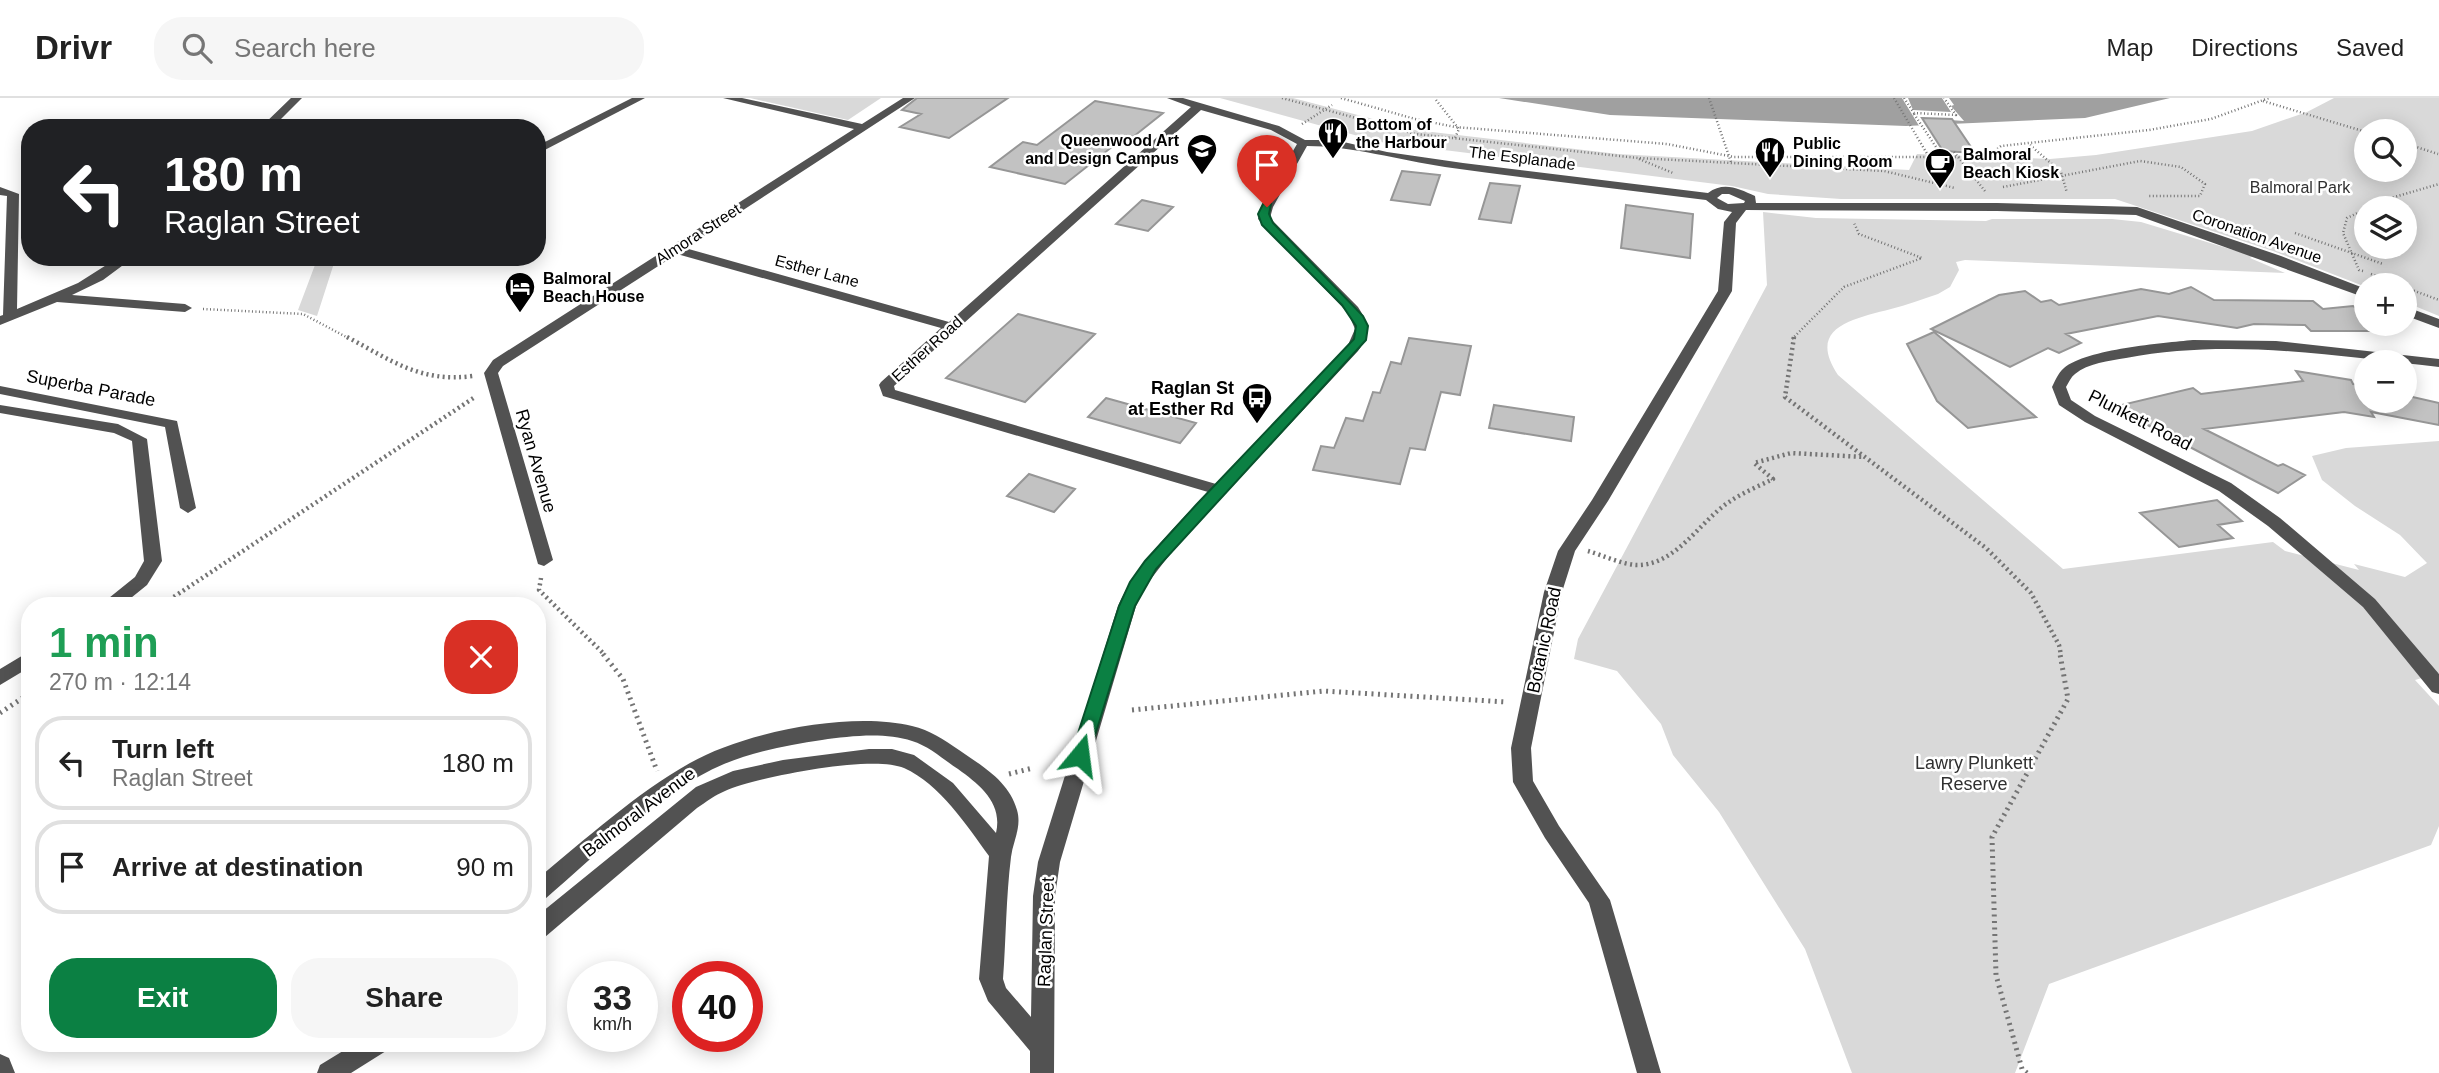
<!DOCTYPE html>
<meta charset="utf-8">
<style>
:root{--surface:#fff;--page:#f6f6f6;--text:#222;--muted:#767676;--line:#e0e0e0;--accent:#0b8043}
body{margin:0;font-family:Helvetica,sans-serif;background:var(--page);color:var(--text);height:100vh;display:flex;flex-direction:column;font-size:26px;white-space:nowrap}
*{box-sizing:border-box;margin:0}
p{font-size:23px;color:var(--muted)}
.icon{flex:none;width:38px;height:38px;fill:none;stroke:currentColor;stroke-width:2;stroke-linecap:round;stroke-linejoin:round}
.map{position:relative;flex:1;overflow:hidden}
.panel{position:absolute;left:21px;top:499px;width:525px;height:455px;display:flex;flex-direction:column;background:var(--surface);border-radius:28px;box-shadow:0 4px 18px #0003}
.panel>*{flex:none}
.banner{position:absolute;left:21px;top:21px;width:525px;height:147px;border-radius:28px;box-shadow:0 4px 18px #0003;background:#202124;color:#fff;overflow:hidden}
.tools{position:absolute;left:2354px;top:21px;display:grid;gap:14px}
.tools a{display:grid;place-items:center;width:63px;height:63px;border-radius:50%;background:var(--surface);box-shadow:0 4px 18px #0003;font-size:35px}
.speed{position:absolute;left:567px;top:863px;display:flex;gap:14px;font-size:35px;font-weight:700;text-align:center}
.speed>*{display:grid;place-content:center;width:91px;height:91px;border-radius:50%;background:var(--surface);box-shadow:0 4px 18px #0003;line-height:1}
.speed small{font-size:18px;font-weight:400}
.speed .limit{border:10px solid #d22;background:#fff;color:#111}
.pin{position:absolute;display:grid;place-items:center;width:60px;height:60px;color:#fff;margin:-72px -30px;border-radius:50% 50% 50% 0;rotate:-45deg;box-shadow:0 0 7px #0007}
.pin .icon{rotate:45deg}
.me{position:absolute;width:77px;margin:-38px;rotate:16deg;stroke-linejoin:round;filter:drop-shadow(0 0 5px #0008)}
.turn{display:flex;align-items:center;gap:24px;height:147px;padding:0 28px;font-size:32px}
.turn .icon{width:91px;height:91px;stroke-width:2.5}
.turn b{display:block;font-size:49px;line-height:60px}
.round{display:grid;place-items:center;flex:none;width:74px;height:74px;border-radius:28px;background:var(--page)}
.headline{display:flex;align-items:center;justify-content:space-between;height:119px;padding:0 28px}
h1{font-size:42px;font-weight:600;line-height:52px;color:#1e9e55}
.action{display:flex;gap:14px;margin-top:auto;padding:14px 28px}
.action a{flex:1;height:80px;border-radius:28px;background:var(--accent);color:#fff;font-size:28px;font-weight:600;line-height:80px;text-align:center}
.action a+a{background:var(--page);color:var(--text)}
ul{padding:0;list-style:none}
li{display:flex;align-items:center;gap:21px;height:94px;margin:0 14px 10px;padding:0 14px;border:4px solid var(--line);border-radius:28px}
li div{flex:1}
li b{display:block;font-size:26px}
li em{font-style:normal}
header{display:flex;align-items:center;gap:42px;box-sizing:border-box;height:98px;padding:0 35px;background:var(--surface);border-bottom:2px solid var(--line)}
header strong{font-size:33px}
nav{display:flex;gap:38px;margin-inline-start:auto;font-size:24px}
.search{width:490px;height:63px;background:var(--page);display:flex;align-items:center;gap:18px;box-sizing:border-box;padding:0 24px;border-radius:28px;color:var(--muted);font-size:26px}
.map>svg:first-child{display:block}
.green{fill:#d9d9d9;fill-rule:evenodd}
.water{fill:#a0a0a0}
.pier{fill:#fff}
.building{fill:#c2c2c2;stroke:#969696;stroke-width:2}
.lines{fill:none;stroke-linecap:round;stroke-linejoin:round}
.path-far2{stroke:#747474;stroke-width:2.5;stroke-dasharray:1 2.5;stroke-linecap:butt}
.path-far1{stroke:#747474;stroke-width:4.5;stroke-dasharray:2 3.5;stroke-linecap:butt}
.path{stroke:#747474;stroke-width:5;stroke-dasharray:2 4.5;stroke-linecap:butt}
.minor{fill:#525252;fill-rule:evenodd}
.path-bridge{stroke:#747474;stroke-width:2.5;stroke-dasharray:1 2.5;stroke-linecap:butt}
.route{fill:#0b8043;stroke:#07532c;stroke-width:2}
.labels{text-anchor:middle;dominant-baseline:central;stroke-width:5;stroke-linejoin:round;paint-order:stroke}
.far-poi-label{font-size:16px;font-weight:bold;fill:#000;stroke:#fff;text-anchor:start}
.far-street-label{font-size:16px;fill:#000;stroke:#fff}
.far-park-label{font-size:16px;fill:#303030;stroke:#fff}
.street-label{font-size:18px;fill:#000;stroke:#fff}
.poi-label{font-size:18px;font-weight:bold;fill:#000;stroke:#fff;text-anchor:end}
.park-label{font-size:18px;fill:#303030;stroke:#fff}
</style>
<header>
<strong>Drivr</strong>
<div class="search"><svg class="icon" aria-label="search" viewBox="0 0 24 24"><circle cx="10" cy="10" r="6"/><path d="M15 15l6 6"/></svg>Search here</div>
<nav><a>Map</a><a>Directions</a><a>Saved</a></nav>
</header>
<div class="map">
<svg width="2439" height="975" viewBox="0 0 2439 975">
<rect width="100%" height="100%" fill="#fff"/>
<path class="green" d="M750,0H881L848,22Z
M1220,0H1293L1415,32L1618,56L1909,72L1917,56L2050,61L2096,57L2252,33L2307,14L2334,0H2439V218L2405,204L2404,187L2366,189L2273,153L2115,101H1841L1768,96L1732,88L1380,44ZM2404,33V72H2366V33ZM2366,110H2404V149H2366Z
M1763,114L1816,120L1986,123L1992,121H2112L2141,124L2253,158L2250,160L2285,175L1965,162L1956,164L1959,172L1950,189L1938,196C1922,201 1907,207 1891,211C1853,221 1806,229 1838,277L2063,471L2273,444L2285,453L2359,472L2354,466L2405,479L2427,465L2400,437L2355,408L2322,382L2312,358L2346,350L2439,343V575L2415,582L2439,608V728L2431,747L2049,886L2015,975H1852L1805,851L1719,714L1673,657L1661,626L1617,573L1574,561L1578,541L1767,187Z
M318,159H336L317,218L298,212Z"/>
<path class="water" d="M1499,0H2170L2085,20L1906,28L1610,17Z"/>
<path class="pier" d="M1902,0H1908L1913,12L1951,14L1942,0H1949L1954,7L1951,8L1964,23L1922,20L1929,31H1921Z"/>
<path class="building" d="M917,0H1008L949,40L900,29L921,16L902,12Z
M1095,3L1163,15L1133,39L1127,37L1065,86L990,69L1023,44L1037,47Z
M1922,20L1952,21L1975,55L1943,53Z
M1402,73L1440,77L1430,107L1391,102Z
M1490,85L1520,88L1511,125L1479,121Z
M1142,102L1173,109L1148,133L1116,126Z
M1626,107L1693,116L1690,160L1621,150Z
M2191,189L2214,202L2313,203L2323,211L2353,208L2366,217V226H2379L2389,233H2311L2305,227L2254,226L2237,230L2158,218L2066,236L2081,245L2059,255L2048,250L2010,269L1931,231L1999,197L2025,193L2041,204L2051,202L2059,207L2141,191L2169,196Z
M1018,216L1095,236L1025,304L946,280Z
M1934,234L2036,319L1968,330L1937,303L1907,246Z
M1409,240L1471,248L1460,297L1441,294L1425,352L1410,350L1400,386L1313,372L1321,348L1334,350L1346,320L1363,323L1373,294L1380,295L1391,264L1401,266Z
M2296,273L2351,282L2353,286L2366,287V303H2404V297L2439,305V327L2371,314L2374,319L2344,314L2204,331L2278,368L2283,366L2305,377L2278,395L2113,309L2193,290L2201,296L2303,283Z
M1106,300L1196,325L1180,345L1088,319Z
M1494,307L1574,319L1571,343L1489,330Z
M1029,376L1075,391L1054,414L1007,398Z
M2217,402L2242,423L2218,427L2233,440L2179,449L2140,415Z"/>
<g class="lines">
<path class="path-far2" d="M1282,0L1415,36L1638,60L1884,73L1955,90
M1341,0L1415,21L1455,29L1667,46L1734,59H1958L1985,93
M1894,0L1945,86
M1904,0L1914,15L1956,17L1944,0
M1436,2L1459,31L1455,40
M2263,3L2366,34
M1914,16L1942,58
M1302,26L1332,7
M2404,45L2438,56
M2030,47L2061,74L2067,95
M1954,54L1958,59L1986,60L2001,48L2149,32L2211,21L2269,0
M1639,61L1673,75
M2003,89L2140,63L2181,69L2205,86L2200,98H2149
M2367,110L2381,103L2439,86
M2295,135L2383,166
M2363,173L2359,172L2343,135L2347,120L2366,111
M2371,176L2400,187
M2404,189L2439,202
M203,211L303,216L350,241
M1792,241L1844,189L1922,160L1859,136L1854,125"/>
<path class="path-far1" d="M347,239C391,262 420,285 473,278
M1794,239L1785,299L1986,450L2031,495L2059,547L2061,557
M1588,453C1602,457 1621,466 1636,467C1676,468 1699,424 1729,404C1742,395 1759,388 1773,381L1754,365L1791,355L1864,359
M541,480L539,492L605,557
M160,508L475,299"/>
<path class="path" d="M603,556L623,581L657,673
M1132,612L1324,593L1507,604
M0,615L30,595
M1009,676L1033,670
M2027,975L2022,971L1996,877L1992,739L2068,601L2060,556"/>
<path class="minor" d="M291,0H302L272,30H260Z
M632,0H645L537,56V48Z
M723,0H742L862,26L903,0H915L685,150L949,224L1191,9L1167,0H1183L1279,28L1305,42H1335L1387,54L1463,65L1708,95C1724,83 1739,91 1755,98L1756,105H1997L2137,109L2281,158L2366,191V200L2136,117L1997,113L1746,112L1736,125L1732,193L1608,403L1575,453L1562,494L1531,650L1533,683L1559,728L1610,802L1661,975H1637L1589,805L1545,740L1513,684L1511,650L1544,494L1558,453L1592,402L1718,193L1724,124L1732,114L1718,111L1706,102C1619,91 1532,81 1445,69C1399,62 1352,48 1307,48L1273,109L1270,120L1358,209C1369,226 1371,236 1358,253L1174,451L1144,490L1136,508L1060,764L1055,798L1054,975H1030V953L988,903L979,881L989,758C967,728 940,686 904,670C873,656 757,679 725,693C715,697 706,704 697,710L545,839L537,842V818L696,689L733,673L783,662L869,651H892L914,657L953,685L996,735C1003,705 980,687 958,671C944,662 929,648 912,643C885,634 850,638 822,642C789,647 755,653 724,666C662,692 596,757 545,801L537,803V781C586,741 635,696 690,665C745,634 850,613 912,628C930,632 944,642 959,652C982,668 1009,683 1017,712C1022,729 1013,743 1011,759C1006,799 1006,840 1003,881L1006,890L1031,919L1033,798L1038,764L1118,508C1138,464 1175,429 1208,394L883,298L879,287L881,284L941,230L677,156L503,268L498,275L553,462L544,468L538,466L484,275L493,262L854,31ZM1201,12L1271,32L1297,46L1261,109L1258,121L1348,215L1355,231L1348,247L1216,386L895,292L894,288ZM1722,96H1729L1745,103L1744,105L1728,106L1717,100Z
M0,89L19,96L17,211L78,185L119,159H134L103,182L72,197L185,206L192,210L185,214L57,204L0,227V218L3,217L7,98L0,97Z
M2404,208L2439,221V230L2404,217Z
M2193,242L2276,243L2439,261V269C2336,258 2230,240 2126,260C2109,263 2088,265 2075,276C2071,279 2069,284 2066,289L2071,302L2095,318L2231,385L2280,420L2375,501L2439,576V596L2432,594L2363,509L2268,428L2219,393L2085,324L2059,307L2052,289C2055,283 2058,275 2064,270C2087,251 2163,245 2193,242Z
M0,288L177,323L196,410L188,415L180,410L165,329L0,296Z
M0,307L118,326L147,341L162,463L147,487L121,508H99L135,479L144,463L132,343L114,335L0,315Z
M30,553V569L0,587V571Z
M356,945H390L386,953L351,975H317L320,967Z
M0,956L9,960L15,975H0Z"/>
<path class="path-bridge" d="M1709,0L1731,64"/>
</g>
<path class="route" d="M1263,106H1271L1269,116L1273,125L1363,218L1368,228L1366,242L1156,471L1135,508L1089,657L1087,662H1074L1071,657L1119,508L1130,484L1145,463L1196,407L1354,241L1356,228L1342,207L1262,127L1258,116Z"/>
<defs>
<g id="restaurant-pin" transform="scale(1.575)"><path d="M0 17L-7.5 6A9.5 9.5 0 1 1 7.5 6Z" fill="#000" stroke="#fff"/><path d="M-5-6h1v4h1v-4h1v4h1v-4h1v5L-1.5 .5V6h-2V.5L-5-1ZM5-6V6H3V1.5H1.5Q1.5-4 5-6Z" fill="#fff"/></g>
<g id="school-pin" transform="scale(1.575)"><path d="M0 17L-7.5 6A9.5 9.5 0 1 1 7.5 6Z" fill="#000" stroke="#fff"/><path d="M0-5L7-2L0 1L-7-2ZM-4 1L0 2.5L4 1V4Q0 6-4 4Z" fill="#fff"/></g>
<g id="cafe-pin" transform="scale(1.575)"><path d="M0 17L-7.5 6A9.5 9.5 0 1 1 7.5 6Z" fill="#000" stroke="#fff"/><path d="M-5.5-4.5H6V0H3Q3 3.5 0 3.5H-2.5Q-5.5 3.5-5.5 0ZM3-3.2v2h1.7v-2ZM-6 4.5H4V6H-6Z" fill="#fff"/></g>
<g id="hotel-pin" transform="scale(1.575)"><path d="M0 17L-7.5 6A9.5 9.5 0 1 1 7.5 6Z" fill="#000" stroke="#fff"/><path d="M-6-4.5h1.5V1H6V5H4.5V3h-9V5H-6ZM-4 0a1.8 1.8 0 1 1 3.6 0ZM.5 0V-2.5h3Q6-2.5 6 0Z" fill="#fff"/></g>
<g id="bus-pin" transform="scale(1.575)"><path d="M0 17L-7.5 6A9.5 9.5 0 1 1 7.5 6Z" fill="#000" stroke="#fff"/><path d="M-5-6H5V4H4V6H2V4H-2V6H-4V4H-5ZM-3.5-4V0h7V-4ZM-3.5 1.2v1.5H-2V1.2ZM2 1.2v1.5H3.5V1.2Z" fill="#fff"/></g>
</defs>
<g fill-rule="evenodd">
<use href="#restaurant-pin" x="1333" y="35"/>
<use href="#school-pin" x="1202" y="51"/>
<use href="#restaurant-pin" x="1770" y="54"/>
<use href="#cafe-pin" x="1940" y="65"/>
<use href="#hotel-pin" x="520" y="189"/>
<use href="#bus-pin" x="1257" y="300"/>
</g>
<g class="labels">
<g class="far-poi-label">
<text x="1356" y="26">Bottom of<tspan x="1356" dy="18">the Harbour</tspan></text>
<text x="1179" y="42" text-anchor="end">Queenwood Art<tspan x="1179" dy="18">and Design Campus</tspan></text>
<text x="1793" y="45">Public<tspan x="1793" dy="18">Dining Room</tspan></text>
<text x="1963" y="56">Balmoral<tspan x="1963" dy="18">Beach Kiosk</tspan></text>
<text x="543" y="180">Balmoral<tspan x="543" dy="18">Beach House</tspan></text>
</g>
<g class="far-street-label">
<text transform="translate(1522 60) rotate(7)">The Esplanade</text>
<text transform="translate(698 136) rotate(-33)">Almora Street</text>
<text transform="translate(2257 138) rotate(19)">Coronation Avenue</text>
<text transform="translate(817 173) rotate(15)">Esther Lane</text>
<text transform="translate(927 251) rotate(-42)">Esther Road</text>
</g>
<g class="far-park-label">
<text x="2300" y="89">Balmoral Park</text>
</g>
<g class="street-label">
<text transform="translate(91 290) rotate(11)">Superba Parade</text>
<text transform="translate(2140 322) rotate(27)">Plunkett Road</text>
<text transform="translate(536 363) rotate(74)">Ryan Avenue</text>
<text transform="translate(1544 542) rotate(-78)">Botanic Road</text>
<text transform="translate(639 714) rotate(-37)">Balmoral Avenue</text>
<text transform="translate(1046 834) rotate(-88)">Raglan Street</text>
</g>
<g class="poi-label">
<text x="1234" y="290">Raglan St<tspan x="1234" dy="21">at Esther Rd</tspan></text>
</g>
<g class="park-label">
<text x="1974" y="665">Lawry Plunkett<tspan x="1974" dy="21">Reserve</tspan></text>
</g>
</g>
</svg>
<div class="tools">
<a><svg class="icon" aria-label="search" viewBox="0 0 24 24"><circle cx="10" cy="10" r="6"/><path d="M15 15l6 6"/></svg></a>
<a><svg class="icon" aria-label="layers" viewBox="0 0 24 24"><path d="M12 4l9 5-9 5-9-5zM3 14l9 5 9-5"/></svg></a>
<a>+</a>
<a>−</a>
</div>
<div class="speed"><div>33<small>km/h</small></div><div class="limit">40</div></div>
<div class="pin" style="left:1267px;top:109px;background:#d93025"><svg class="icon" aria-label="arrive" viewBox="0 0 24 24"><path d="M6 21V4h12l-3 4 3 4H6"/></svg></div>
<svg class="me" style="left:1080px;top:657px" viewBox="-20 -20 40 40"><path d="M0-17L14 15 0 8-14 15z" fill="#0b8043" stroke="#fff" stroke-width="4"/></svg>
<div class="banner">
<div class="turn"><svg class="icon" aria-label="left" viewBox="0 0 24 24"><path d="M17 20v-9H6M10 6l-5 5 5 5"/></svg><div><b>180 m</b>Raglan Street</div></div>
</div>
<section class="panel">
<div class="headline"><div><h1>1 min</h1><p>270 m · 12:14</p></div><a class="round" style="background:#d93025;color:#fff"><svg class="icon" aria-label="close" viewBox="0 0 24 24"><path d="M6 6l12 12M18 6L6 18"/></svg></a></div>
<ul>
<li><svg class="icon" aria-label="left" viewBox="0 0 24 24"><path d="M17 20v-9H6M10 6l-5 5 5 5"/></svg><div><b>Turn left</b><p>Raglan Street</p></div><em>180 m</em></li>
<li><svg class="icon" aria-label="arrive" viewBox="0 0 24 24"><path d="M6 21V4h12l-3 4 3 4H6"/></svg><div><b>Arrive at destination</b></div><em>90 m</em></li>
</ul>
<div class="action"><a>Exit</a><a>Share</a></div>
</section>
</div>
